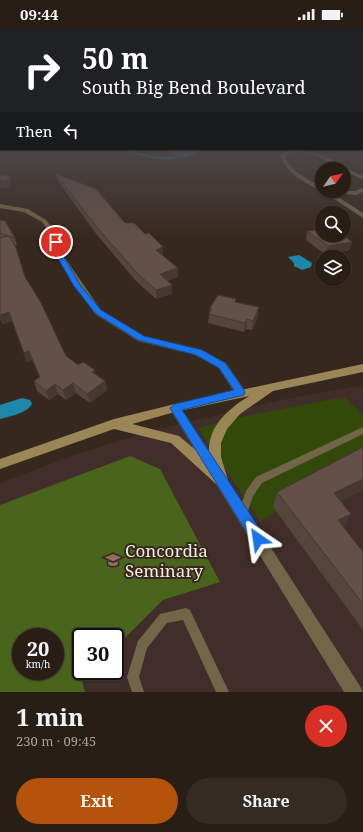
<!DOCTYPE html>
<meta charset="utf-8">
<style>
:root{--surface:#291e16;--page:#352b23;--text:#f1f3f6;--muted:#a5a2a1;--line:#453c35;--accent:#b45309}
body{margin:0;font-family:"Noto Serif",serif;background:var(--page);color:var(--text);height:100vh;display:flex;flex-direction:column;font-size:15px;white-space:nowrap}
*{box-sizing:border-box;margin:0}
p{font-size:13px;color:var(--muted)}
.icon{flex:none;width:22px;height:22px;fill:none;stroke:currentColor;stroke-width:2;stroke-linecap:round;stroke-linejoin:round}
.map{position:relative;height:664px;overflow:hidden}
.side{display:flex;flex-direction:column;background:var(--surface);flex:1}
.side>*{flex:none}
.banner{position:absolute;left:0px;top:0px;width:363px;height:122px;box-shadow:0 1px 3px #0004,0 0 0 1px var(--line);background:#202124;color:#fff;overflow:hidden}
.needle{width:26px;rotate:56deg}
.fabs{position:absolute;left:315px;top:134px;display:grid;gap:8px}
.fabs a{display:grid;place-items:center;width:36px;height:36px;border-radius:50%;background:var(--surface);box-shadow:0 1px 3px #0004,0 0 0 1px var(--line);font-size:20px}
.speed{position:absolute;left:12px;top:600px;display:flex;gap:8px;font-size:20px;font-weight:700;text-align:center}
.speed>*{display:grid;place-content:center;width:52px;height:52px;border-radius:50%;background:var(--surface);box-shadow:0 1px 3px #0004,0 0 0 1px var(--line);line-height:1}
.speed small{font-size:10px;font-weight:400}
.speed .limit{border:2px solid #111;border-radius:6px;background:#fff;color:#111}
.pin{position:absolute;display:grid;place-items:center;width:34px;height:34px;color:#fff;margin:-17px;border:2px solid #fff;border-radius:50%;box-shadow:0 1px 4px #0007}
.me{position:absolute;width:44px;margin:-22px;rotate:328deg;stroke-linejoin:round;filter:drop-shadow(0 0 3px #0008)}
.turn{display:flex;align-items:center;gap:14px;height:84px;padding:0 16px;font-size:18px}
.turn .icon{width:52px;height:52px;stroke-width:2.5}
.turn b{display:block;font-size:28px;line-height:34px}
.then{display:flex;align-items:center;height:38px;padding:0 16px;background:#0003;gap:8px;font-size:15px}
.round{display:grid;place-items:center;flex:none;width:42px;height:42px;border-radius:21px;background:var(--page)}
.summary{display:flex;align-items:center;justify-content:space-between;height:68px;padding:0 16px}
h1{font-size:24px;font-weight:700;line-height:30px}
.cta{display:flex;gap:8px;margin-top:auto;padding:8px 16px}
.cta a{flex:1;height:46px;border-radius:24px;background:var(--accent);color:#fff;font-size:16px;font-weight:700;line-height:46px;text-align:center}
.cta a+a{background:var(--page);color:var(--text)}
.status{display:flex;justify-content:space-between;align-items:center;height:28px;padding:0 20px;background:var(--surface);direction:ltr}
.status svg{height:11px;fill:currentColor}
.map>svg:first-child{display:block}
.education{fill:#412d2a;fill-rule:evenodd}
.green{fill:#334909}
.forest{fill:#49641b;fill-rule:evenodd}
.water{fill:#1f87aa}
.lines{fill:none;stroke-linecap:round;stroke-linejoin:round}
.stream{fill:#1f87aa;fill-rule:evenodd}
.path{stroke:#807269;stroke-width:1.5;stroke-dasharray:2 1;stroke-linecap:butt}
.lane{fill:#726648;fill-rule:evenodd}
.street{fill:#726648;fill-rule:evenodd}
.secondary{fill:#9a8656;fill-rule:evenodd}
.wall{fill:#55453d}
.shaded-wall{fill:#453832}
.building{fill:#635047;stroke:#453832}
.route{fill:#1a73e8;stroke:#114b97}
.labels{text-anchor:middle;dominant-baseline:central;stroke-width:4;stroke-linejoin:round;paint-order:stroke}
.near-poi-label{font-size:17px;fill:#f6ebe5;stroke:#37281d;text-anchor:start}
</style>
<div class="status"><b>09:44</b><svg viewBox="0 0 49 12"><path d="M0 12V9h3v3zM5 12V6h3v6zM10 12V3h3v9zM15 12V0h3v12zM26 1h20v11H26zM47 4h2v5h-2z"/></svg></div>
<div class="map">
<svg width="363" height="664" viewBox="0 0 363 664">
<rect width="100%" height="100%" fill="#37281d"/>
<path class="education" d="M363,357V664H0V455L74,427L154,402L281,372ZM21,609H55V643H21ZM81,609H115V643H81Z"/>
<path class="green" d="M344,369L363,387V435L260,493L198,400L250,387Z"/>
<path class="forest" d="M130,428L160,441L220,554L163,572L115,620V609H81V643H92L82,653L85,664H0V477ZM21,609H55V643H21Z"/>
<path class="water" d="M196,121H206L185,130L167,124C174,119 187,124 196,121Z
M299,227L312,235L311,239L302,242L294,238V235L288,229Z
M22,370L30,372L32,376C26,386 10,388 0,391V377Z"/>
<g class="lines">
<path class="stream" d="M130,122C146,127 162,131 179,128L180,129C164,135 145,128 129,124Z"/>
<path class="path" d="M334,123L342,121"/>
<path class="lane" d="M363,399V406L262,455L253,468L246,489L243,491L240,489L238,486L246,463L256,449Z
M186,580L190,582L229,664H216L183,592L167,595L147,620L139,649L144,664H132L127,649L138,613L160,586Z"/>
<path class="street" d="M296,121C322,123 340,138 363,148V152L315,127L296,124L287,126L285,129C292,145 308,151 322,159V163L320,162C304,154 288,147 281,129L283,124Z
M363,160V164L356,167L332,165L363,185V190L322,163H355Z
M0,176L28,181L46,192L57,206L63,227L101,282L144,309L201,322L226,335L244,361L245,364L244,367H236L218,339L195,327L138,313L95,286L55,227L51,206L42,194L24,184L0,180Z
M175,376L179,377L360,658L363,664H344L171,383L169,380L171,377Z"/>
<path class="secondary" d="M363,336V344L273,363L240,386L227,401L221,415V429L228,452L226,456L221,458L216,456L171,415L114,401L0,441V431L114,391L175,376ZM249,368C224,384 204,402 210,434L179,408L132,396L175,384Z"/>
</g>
<path class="wall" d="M56,146L125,195L163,227L178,249L167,253L172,257V266L156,271L136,253L97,207L58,153Z
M0,192L15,210L17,218L15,217L25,249L66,328L78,337L95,346L105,353L107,362L90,375L76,365L66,372L58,366L49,372L37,363L34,353L40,350L32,332L27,334L12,293L3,296L0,291Z
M307,203L352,214L349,222L326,227L306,212Z
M236,274L258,289L252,302L246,301L244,304L208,295L210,280Z
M277,464L340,474L351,486L343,499L363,524V602L273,479Z"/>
<path class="shaded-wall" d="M9,148L11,155V159L0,161V153Z
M352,214L349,222L326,227L328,218Z
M163,219V227L156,230V222Z
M178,240V249L160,255V246Z
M172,257V266L156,271V262Z
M259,279L258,289L252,302L253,293Z
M9,284L12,293L3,296L0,289V287Z
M247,291L246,301L244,304L245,295Z
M29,323L32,332L27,334L24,325Z
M95,342L96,351L92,344Z
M105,353L107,362L90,375L87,366Z
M73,355L76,365L66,372L63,362Z
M55,356L58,366L49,372L46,363Z
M363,451V462L326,481L334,465Z
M351,486L342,501L338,492Z"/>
<path class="building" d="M56,146L96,161L125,195H134L145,206L149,205L163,219L156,222L178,240L160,246L172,257L156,262L136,244L96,198Z
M0,147L9,148V152L0,153Z
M0,192L5,193L15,210L0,205Z
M322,201V207H343L352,214L328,218L307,203Z
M9,208L16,220L25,249L41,275L66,328L78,337L83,334L95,342L92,344L105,353L87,366L73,355L63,362L55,356L46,363L34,353L40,349L29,323L24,325L9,284L0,287V210Z
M218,267L236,271L235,274L259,279L253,293L247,291L245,295L209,286L212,281L210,280Z
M363,419V451L334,465L351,486L338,492L363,524V576L277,464Z"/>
<linearGradient id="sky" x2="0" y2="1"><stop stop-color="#1e1610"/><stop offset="0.56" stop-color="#4d484c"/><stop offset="1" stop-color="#4d484c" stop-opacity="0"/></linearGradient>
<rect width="363" height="211" fill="url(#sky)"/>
<path class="route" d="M56,212L59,214L63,227L80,257L101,282L144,308L202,322L225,335L244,362L245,364L244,367L182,382L263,506L265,511L263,516L258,518L254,516L170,380L175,376L234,362L219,340L196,327L138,312L95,285L74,258L56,227L53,214Z"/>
<defs>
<g id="university-bare" transform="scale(1.2)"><path d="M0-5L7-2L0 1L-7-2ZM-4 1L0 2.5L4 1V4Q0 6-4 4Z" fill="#8d6e63" stroke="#37281d" stroke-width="2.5" paint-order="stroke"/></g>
</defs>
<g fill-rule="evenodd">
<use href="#university-bare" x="113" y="532"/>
</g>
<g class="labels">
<g class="near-poi-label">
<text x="125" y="522">Concordia<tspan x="125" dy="20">Seminary</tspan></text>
</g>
</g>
</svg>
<div class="fabs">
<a><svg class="needle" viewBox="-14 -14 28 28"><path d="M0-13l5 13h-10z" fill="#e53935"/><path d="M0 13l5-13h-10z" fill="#a5a2a1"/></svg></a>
<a><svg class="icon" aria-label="search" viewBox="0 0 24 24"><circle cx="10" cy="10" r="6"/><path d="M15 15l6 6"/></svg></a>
<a><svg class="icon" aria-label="layers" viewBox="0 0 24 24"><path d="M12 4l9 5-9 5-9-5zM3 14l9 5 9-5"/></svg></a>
</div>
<div class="speed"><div>20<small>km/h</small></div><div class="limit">30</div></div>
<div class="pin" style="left:56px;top:214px;background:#d93025"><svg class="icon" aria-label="arrive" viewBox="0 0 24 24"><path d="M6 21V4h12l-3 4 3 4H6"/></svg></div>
<svg class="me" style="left:258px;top:511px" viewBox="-20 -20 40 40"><path d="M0-17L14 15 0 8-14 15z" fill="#1a73e8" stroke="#fff" stroke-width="4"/></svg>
<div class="banner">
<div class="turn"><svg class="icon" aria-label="right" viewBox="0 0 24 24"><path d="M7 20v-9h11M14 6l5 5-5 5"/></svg><div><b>50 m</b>South Big Bend Boulevard</div></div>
<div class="then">Then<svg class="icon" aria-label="left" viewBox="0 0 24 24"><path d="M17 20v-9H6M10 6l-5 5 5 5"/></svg></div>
</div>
</div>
<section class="side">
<div class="summary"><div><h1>1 min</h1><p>230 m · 09:45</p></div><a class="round" style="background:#d93025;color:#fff"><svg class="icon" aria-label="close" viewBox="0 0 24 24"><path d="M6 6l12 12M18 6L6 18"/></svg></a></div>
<div class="cta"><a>Exit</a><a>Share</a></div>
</section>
